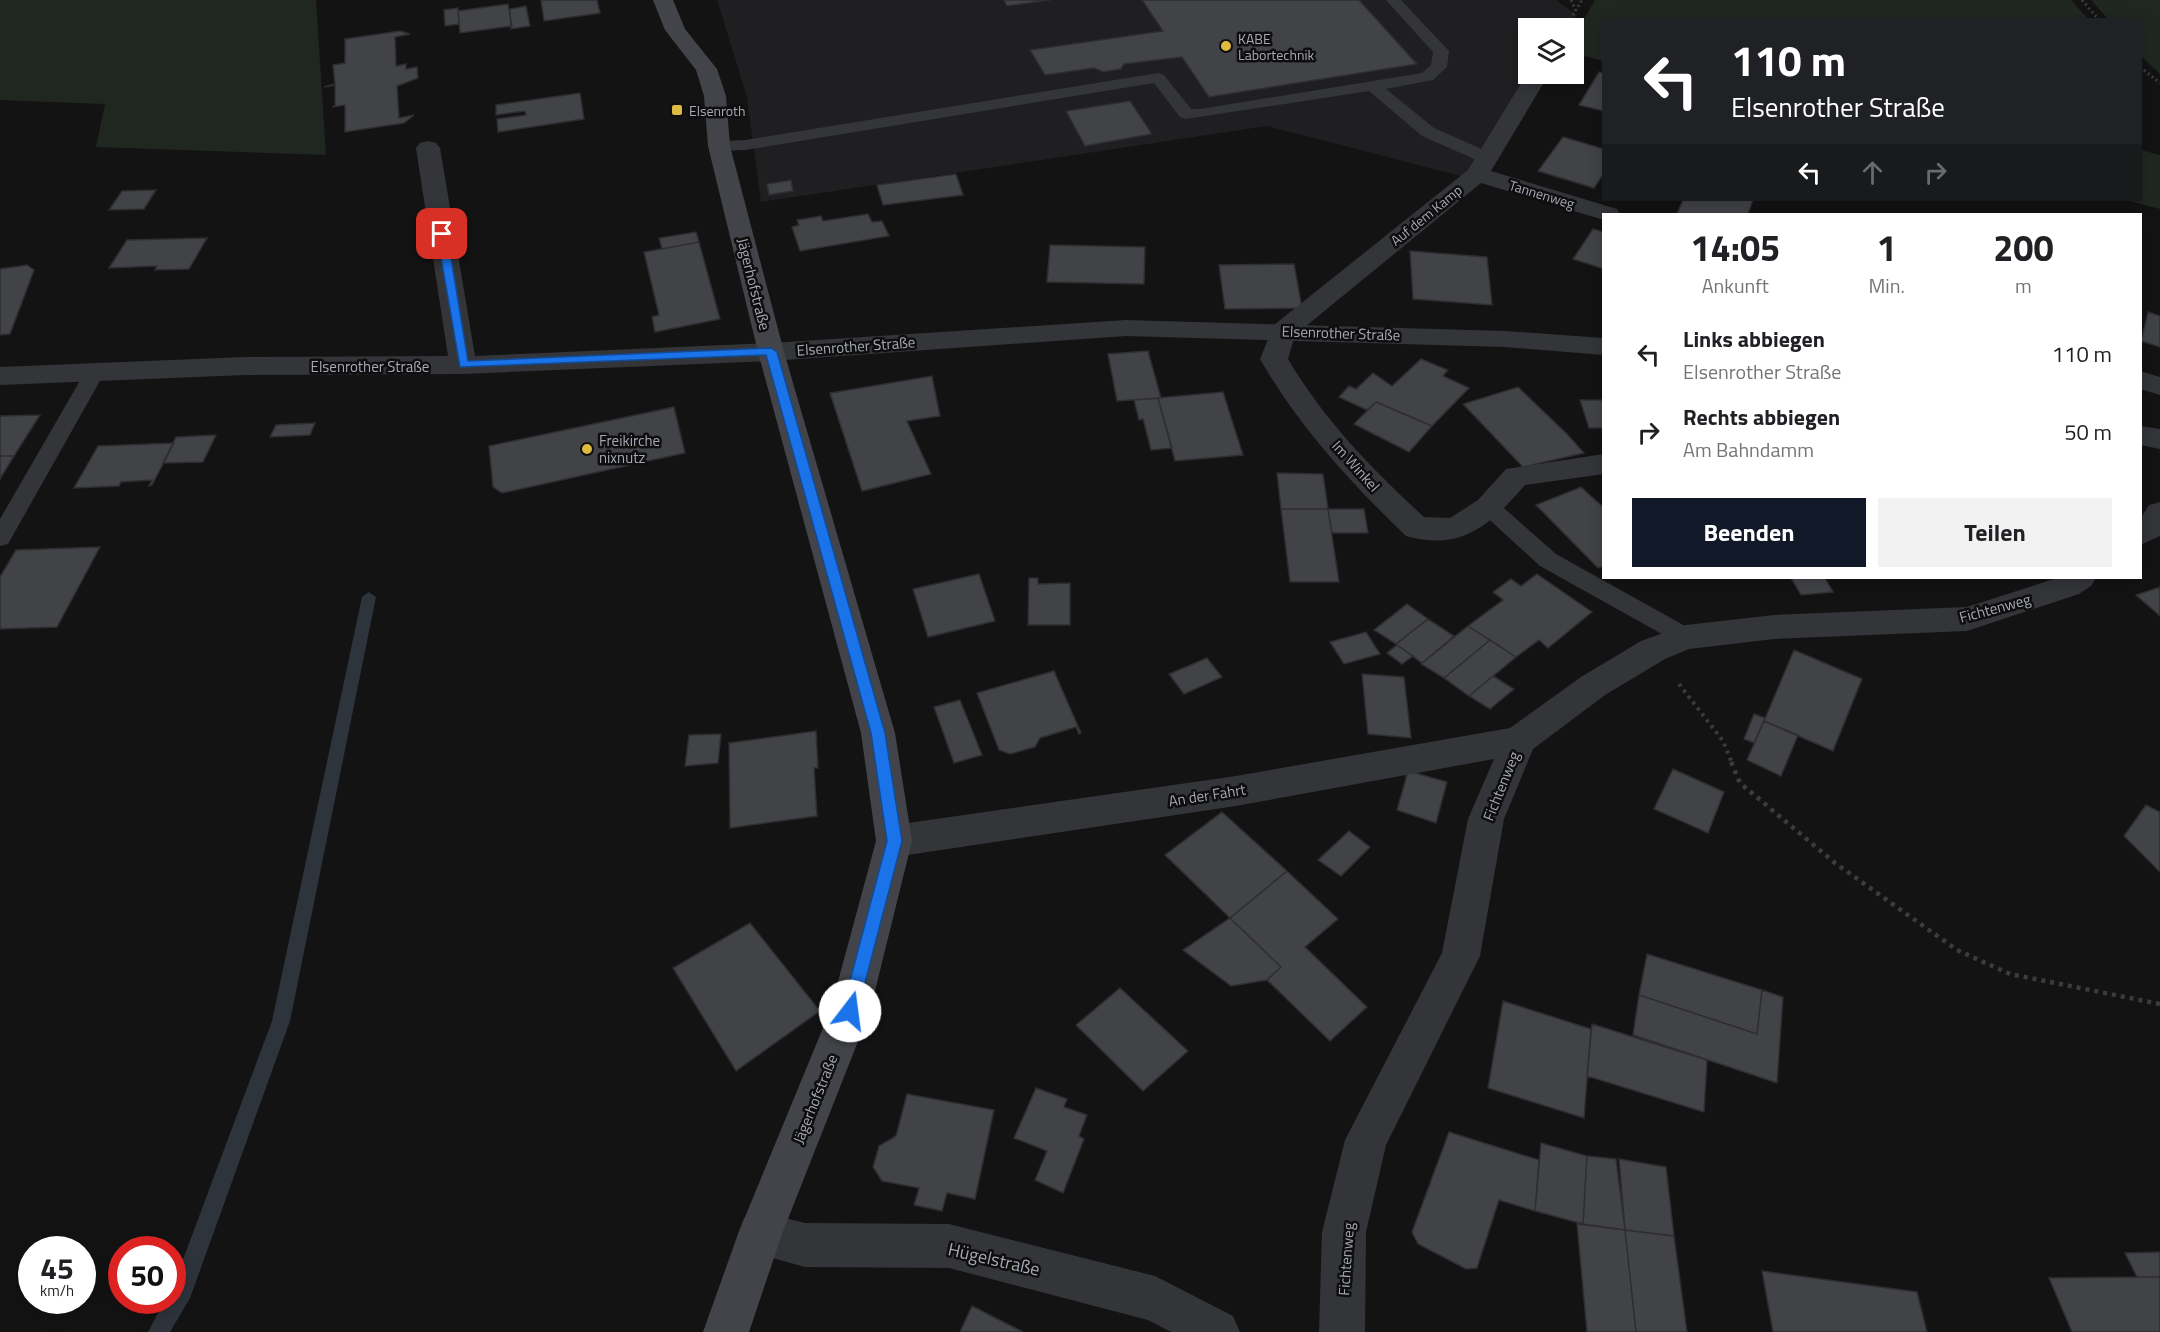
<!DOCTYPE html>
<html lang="de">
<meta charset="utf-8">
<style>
:root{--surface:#fff;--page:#f2f2f2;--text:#202124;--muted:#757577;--accent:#111827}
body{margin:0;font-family:"Titillium Web",sans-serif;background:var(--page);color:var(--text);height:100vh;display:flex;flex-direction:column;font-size:22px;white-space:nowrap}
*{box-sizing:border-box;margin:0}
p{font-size:20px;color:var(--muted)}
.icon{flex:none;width:33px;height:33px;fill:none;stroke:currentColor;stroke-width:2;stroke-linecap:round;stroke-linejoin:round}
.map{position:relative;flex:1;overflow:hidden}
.drawer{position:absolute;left:1602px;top:213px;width:540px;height:366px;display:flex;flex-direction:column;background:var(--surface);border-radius:0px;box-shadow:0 3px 15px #0003}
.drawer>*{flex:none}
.hud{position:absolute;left:1602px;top:18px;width:540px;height:183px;border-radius:0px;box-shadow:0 3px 15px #0003;background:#202124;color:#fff;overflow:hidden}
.tools{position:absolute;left:1518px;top:18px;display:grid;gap:12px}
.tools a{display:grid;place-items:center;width:66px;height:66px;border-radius:0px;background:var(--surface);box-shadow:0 3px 15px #0003;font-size:30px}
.speed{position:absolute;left:18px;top:1236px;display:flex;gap:12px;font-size:30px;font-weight:700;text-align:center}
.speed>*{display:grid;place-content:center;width:78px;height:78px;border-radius:50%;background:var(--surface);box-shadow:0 3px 15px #0003;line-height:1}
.speed small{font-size:15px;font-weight:400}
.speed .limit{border:9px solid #d22;background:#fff;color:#111}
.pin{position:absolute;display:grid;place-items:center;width:51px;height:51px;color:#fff;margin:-26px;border-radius:12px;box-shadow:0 3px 9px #0006}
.me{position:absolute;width:66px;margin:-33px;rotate:15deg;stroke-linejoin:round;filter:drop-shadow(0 0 4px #0008)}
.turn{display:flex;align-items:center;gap:21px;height:126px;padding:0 30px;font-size:27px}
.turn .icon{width:78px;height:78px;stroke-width:2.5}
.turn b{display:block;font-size:42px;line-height:51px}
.lanes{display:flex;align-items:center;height:57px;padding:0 30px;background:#0003;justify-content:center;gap:30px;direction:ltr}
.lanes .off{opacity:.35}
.eta{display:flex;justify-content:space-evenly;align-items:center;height:102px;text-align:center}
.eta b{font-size:36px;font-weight:700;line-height:42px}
.cta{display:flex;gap:12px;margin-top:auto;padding:12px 30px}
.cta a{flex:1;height:69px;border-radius:0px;background:var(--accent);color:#fff;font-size:24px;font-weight:700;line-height:69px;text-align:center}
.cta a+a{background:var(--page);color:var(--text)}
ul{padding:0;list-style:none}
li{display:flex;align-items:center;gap:18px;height:78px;padding:0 30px}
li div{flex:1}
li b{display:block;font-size:22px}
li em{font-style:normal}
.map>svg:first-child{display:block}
.built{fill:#1f1f21}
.green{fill:#202721}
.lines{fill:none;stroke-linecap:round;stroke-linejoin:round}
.stream{fill:#2e343c;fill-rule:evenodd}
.building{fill:#424347;stroke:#2e2d30;stroke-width:1.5}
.path-far2{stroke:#3b3c40;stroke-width:3;stroke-dasharray:2 3;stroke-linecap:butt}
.path-far1{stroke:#3b3c40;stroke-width:4;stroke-dasharray:3 4.5;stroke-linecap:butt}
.path{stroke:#3b3c40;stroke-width:4.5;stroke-dasharray:4 5;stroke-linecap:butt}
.service{fill:#343539;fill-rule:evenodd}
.minor{fill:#343539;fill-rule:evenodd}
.tertiary{fill:#343539;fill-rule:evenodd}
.secondary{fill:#434449;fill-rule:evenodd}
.route{fill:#1a73e8;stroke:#114b97;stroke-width:1.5}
.poi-dot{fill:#dfba40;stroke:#0e0e0f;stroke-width:2}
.labels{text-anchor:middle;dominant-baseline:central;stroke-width:5;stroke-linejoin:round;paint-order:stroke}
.far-poi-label{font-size:14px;fill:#a6a9b4;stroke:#0e0e0f;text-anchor:start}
.far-street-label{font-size:14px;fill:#a6a9b4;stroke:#0e0e0f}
.street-label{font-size:15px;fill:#a6a9b4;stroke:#0e0e0f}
.poi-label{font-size:15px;fill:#a6a9b4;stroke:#0e0e0f;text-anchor:start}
.near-street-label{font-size:18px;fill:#a6a9b4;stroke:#0e0e0f}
</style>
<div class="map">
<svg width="2160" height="1332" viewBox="0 0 2160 1332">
<rect width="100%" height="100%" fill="#131314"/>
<path class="built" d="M717,0H1556L1577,15L1568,28H1528V74L1465,177L1267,126L761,202L747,97Z"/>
<path class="green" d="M0,0H316L326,155L96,147L105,104L0,100Z
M1595,0H2071L2088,19L1604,20L1603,61L1574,53V37Z
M2091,0H2160V74L2141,56L2140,20L2108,19Z
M2141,150L2160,155V209L2126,200H2140Z"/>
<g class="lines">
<path class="stream" d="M369,592L376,597L290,1021L190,1298L170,1332H148L165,1300H172V1289L272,1021L362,597Z"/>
</g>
<path class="building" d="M541,0H597L600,13L544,21Z
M1004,0H1050L1007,6Z
M1142,0H1359L1417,64L1209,97L1182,57L1124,64L1121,69L1103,72L1094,68L1045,75L1030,50L1163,31Z
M508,4L512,26L460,33L458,11Z
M526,6L530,26L511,29L510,9Z
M458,8L459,24L445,26L444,10Z
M400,31L410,34L395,37L396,66L406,64V69L417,67L418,78L397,86L399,118L414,115L404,123L345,132V105L332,107L335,106V85L324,87L335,84L333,65L345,63V39Z
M1599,72L1604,73V111L1579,105Z
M580,93L584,119L498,132L497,119L526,115L525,111L496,115V105Z
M1130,101L1152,134L1085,146L1066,111Z
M1563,137L1604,149V173L1594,188L1538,171Z
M956,174L963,195L883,205L877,185Z
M791,180L793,191L769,195L767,184Z
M156,190L144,209L109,210L122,191Z
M1683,200H1753L1748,214H1677Z
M868,214L872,222L882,221L889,236L800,251L792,227L799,225L797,220L821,216L823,221Z
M1593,229L1604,232V269L1573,259Z
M696,232L699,242L662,249L659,238Z
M207,238L189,269L155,270L157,266L109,268L127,240Z
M699,242L720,319L655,332L652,317L659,315L644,252Z
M1050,245L1145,247L1144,284L1047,282Z
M1410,251L1487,257L1492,305L1413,299Z
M1294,264L1302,308L1225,309L1219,265Z
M27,265L34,270L10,334L0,335V269Z
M2148,312L2160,316V347L2141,341Z
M1148,351L1161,398L1117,401L1108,354Z
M1421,359L1448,370L1443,376L1469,388L1432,426L1376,402L1367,410L1339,397L1349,386L1356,389L1373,373L1392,386Z
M932,376L940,416L907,421L931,474L862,491L830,393Z
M1518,387L1567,434L1584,453L1523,467L1463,404Z
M1223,392L1243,455L1175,461L1158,398Z
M1158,398L1172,448L1151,450L1143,419L1139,420L1134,400Z
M1580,400H1604V428H1589Z
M1376,402L1432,426L1409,452L1354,424Z
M674,407L685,453L502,493L493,487L489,446Z
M40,415L14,456H0V416Z
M315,423L310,435L270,437L276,425Z
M216,435L203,462L163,463L176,437Z
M174,443L152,485L149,486L152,480L121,482L119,486L74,488L98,446Z
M0,456H14L0,479Z
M1277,473L1323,474L1328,509H1281Z
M1581,487L1604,508V566L1598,568L1536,505Z
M1281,509H1328L1339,582H1290Z
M1328,509H1364L1368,533H1332Z
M100,547L57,627L0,629V577L16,550Z
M979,574L995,621L928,637L913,589Z
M1537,574L1592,612L1548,648L1539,640L1516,657L1468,626L1503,600L1493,592L1511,579L1521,586Z
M1029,578H1038V584L1070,583V625H1028Z
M1791,578H1825L1833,592L1801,595Z
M2160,587V616L2136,595Z
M1407,604L1428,619L1396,644L1374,630Z
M1428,619L1454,636L1422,663L1396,644Z
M1468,626L1490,640L1444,678L1421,664Z
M1366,632L1380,654L1344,664L1330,642Z
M1490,640L1516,657L1469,696L1444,678Z
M1397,645L1413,656L1402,664L1387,653Z
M1794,650L1862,679L1833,751L1764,721Z
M1207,658L1222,677L1184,694L1169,674Z
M1054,671L1081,733L1079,734L1076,727L1040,738L1035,747L1010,754L999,750L977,693Z
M1362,674L1404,677L1411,738L1368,734Z
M1493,676L1514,689L1490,709L1469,696Z
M960,700L982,755L954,763L934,707Z
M1754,714L1765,718L1754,743L1744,739Z
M1764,721L1798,735L1781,776L1747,760Z
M816,731L818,768H814L817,816L730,828L729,743Z
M721,734L718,763L685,766L689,735Z
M1673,769L1724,792L1708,833L1654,809Z
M1408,771L1447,782L1436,823L1397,810Z
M2146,805L2160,812V872L2124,836Z
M1222,812L1287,871L1230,918L1165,855Z
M1349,831L1370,847L1341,876L1318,860Z
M1287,871L1338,919L1305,947L1367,1007L1330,1041L1267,980L1281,967L1230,918Z
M1230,918L1281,967L1267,980L1231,986L1183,950Z
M750,923L820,1011L736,1071L673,968Z
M1647,954L1762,990L1757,1034L1639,995Z
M1120,988L1188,1051L1143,1091L1076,1025Z
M1762,990L1783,997L1777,1083L1633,1035L1639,995L1757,1034Z
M1503,1001L1591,1029L1584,1118L1488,1088Z
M1592,1024L1707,1060L1704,1112L1587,1076Z
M1036,1088L1067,1099L1064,1107L1087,1115L1079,1136L1084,1139L1063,1193L1035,1180L1047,1151L1014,1138Z
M907,1094L994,1110L975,1199L947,1193L942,1211L914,1205L919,1188L882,1181L873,1167L879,1146L896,1136Z
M1449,1132L1539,1160L1535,1211L1499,1200L1477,1268L1466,1269L1418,1244L1412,1232Z
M1541,1143L1587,1156L1583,1224L1535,1211Z
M1587,1156L1616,1159L1625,1230L1583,1224Z
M1619,1159L1666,1167L1674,1236L1625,1230Z
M1577,1224L1625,1230L1636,1332H1587Z
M1625,1230L1674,1236L1687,1332H1636Z
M2160,1252V1277H2137L2125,1253Z
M1762,1271L1917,1292L1927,1332H1773Z
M2137,1277H2160V1332H2072L2049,1278Z
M972,1306L1023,1332H960Z"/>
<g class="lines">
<path class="path-far2" d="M1571,0L1576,11
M2082,0L2099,20
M1565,28L1582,0
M2140,67L2160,83"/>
<path class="path-far1" d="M1679,684L1723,741L1732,763"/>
<path class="path" d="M1731,762L1740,783L1835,863L1957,950L2010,974L2160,1004"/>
<path class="service" d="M1386,0H1401L1449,51L1447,67L1433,80L1386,89L1434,128L1493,154L1495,158L1493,162H1481L1422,136L1369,91L1186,119L1180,117L1154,83L745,150L719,151L711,146L719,141L745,140L1158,73L1164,75L1191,109H1200L1422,73L1431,65L1433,52Z
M95,366L102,367L105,372L8,544L0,546V519L85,372L88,367Z
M1489,499L1497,502L1556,554L1694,631L1698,637L1694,643L1686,646L1678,643L1540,566L1481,512L1478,507L1481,502Z"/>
<path class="minor" d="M1528,72L1549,74L1491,171L1617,209L1620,214H1604V220L1481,183L1295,335L1288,359C1324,420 1373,470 1424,517L1450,518L1478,500L1506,469L1604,454V474L1525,485C1491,524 1462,552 1406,536C1350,482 1299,427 1260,359L1274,325L1468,170Z
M428,141L436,143L440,148L475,356L771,343L781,346L784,352L781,358L771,361L463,374L245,375L0,385V367L245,357L448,356L416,148L420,143Z
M2140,371L2160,377V395L2140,389Z
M2160,502V536L2140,545V519L2149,505Z
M2057,578H2096L2091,586L2079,594L1967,631L1774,639L1689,649L1665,659L1605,695L1533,749L1504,819L1480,956L1386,1145L1366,1232L1365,1332H1319L1322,1232L1345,1140L1442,953L1468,819L1494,759L1236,806L894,857L881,852L876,841L881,830L894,825L1236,776L1510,728L1581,677L1641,641L1686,625L1774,615L1967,607Z
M760,1212L805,1223L949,1224L1155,1276L1233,1316L1240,1332H1171L1148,1320L949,1268L805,1267L744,1250L738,1234L744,1218Z"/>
<path class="tertiary" d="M1126,320L1505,331L1604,338V355L1505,347L1126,336L771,361L761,358L758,352L761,346L771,343Z
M2140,426L2160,429V449L2140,445Z"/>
<path class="secondary" d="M653,0H673L685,29L717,69L726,96L730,146L784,352L895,733L912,841L870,1011L782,1234L749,1332H703L738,1234L830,1011L876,841L861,733L758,352L708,146L704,96L696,70L665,30Z"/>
</g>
<path class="route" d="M442,231L447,234L468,361L771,348L777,352L885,733L902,841L856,1017L850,1019L844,1017L842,1011L887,841L871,733L766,355L460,367L437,234Z"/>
<g class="poi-dot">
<circle cx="1226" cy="46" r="6"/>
<rect x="671" y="104" width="12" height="12" rx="3"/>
<circle cx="587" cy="449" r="6"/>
</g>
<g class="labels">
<g class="far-poi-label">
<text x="1238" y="38">KABE<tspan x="1238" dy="16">Labortechnik</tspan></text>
<text x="689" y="110">Elsenroth</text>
</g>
<g class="far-street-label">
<text transform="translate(1542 194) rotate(17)">Tannenweg</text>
<text transform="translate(1426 215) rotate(-39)">Auf dem Kamp</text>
</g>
<g class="street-label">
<text transform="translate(754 284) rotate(76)">Jägerhofstraße</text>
<text transform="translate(1341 333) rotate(2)">Elsenrother Straße</text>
<text transform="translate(856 346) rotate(-4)">Elsenrother Straße</text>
<text x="370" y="366">Elsenrother Straße</text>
<text transform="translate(1356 466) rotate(48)">Im Winkel</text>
<text transform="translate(1995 608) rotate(-15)">Fichtenweg</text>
<text transform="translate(1501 786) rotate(-68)">Fichtenweg</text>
<text transform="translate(1207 795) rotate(-9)">An der Fahrt</text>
<text transform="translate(815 1099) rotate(-68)">Jägerhofstraße</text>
<text transform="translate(1346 1259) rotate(-86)">Fichtenweg</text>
</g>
<g class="poi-label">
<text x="599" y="440">Freikirche<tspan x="599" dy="17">nixnutz</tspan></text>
</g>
<g class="near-street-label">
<text transform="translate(994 1259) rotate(13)">Hügelstraße</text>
</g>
</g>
</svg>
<div class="tools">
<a><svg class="icon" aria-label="layers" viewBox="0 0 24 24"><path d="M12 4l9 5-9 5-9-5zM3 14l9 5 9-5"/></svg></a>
</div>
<div class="speed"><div>45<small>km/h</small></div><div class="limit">50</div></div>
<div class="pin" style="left:442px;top:234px;background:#d93025"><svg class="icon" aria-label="arrive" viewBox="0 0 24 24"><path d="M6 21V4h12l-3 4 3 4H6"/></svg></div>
<svg class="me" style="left:850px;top:1011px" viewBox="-20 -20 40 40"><circle r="19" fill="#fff"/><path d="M0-13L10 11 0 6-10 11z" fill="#1a73e8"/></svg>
<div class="hud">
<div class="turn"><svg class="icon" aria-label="left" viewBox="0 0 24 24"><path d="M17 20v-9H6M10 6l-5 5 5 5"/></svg><div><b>110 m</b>Elsenrother Straße</div></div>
<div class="lanes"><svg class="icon" aria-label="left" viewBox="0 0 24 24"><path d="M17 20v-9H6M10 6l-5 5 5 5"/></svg><svg class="icon off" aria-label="ahead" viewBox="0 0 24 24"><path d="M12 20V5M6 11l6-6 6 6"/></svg><svg class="icon off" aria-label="right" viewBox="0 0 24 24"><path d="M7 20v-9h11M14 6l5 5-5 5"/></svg></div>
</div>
<section class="drawer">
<div class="eta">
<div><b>14:05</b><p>Ankunft</p></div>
<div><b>1</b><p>Min.</p></div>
<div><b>200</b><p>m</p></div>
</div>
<ul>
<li><svg class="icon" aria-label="left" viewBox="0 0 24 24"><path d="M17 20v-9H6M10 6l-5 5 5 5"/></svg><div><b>Links abbiegen</b><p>Elsenrother Straße</p></div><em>110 m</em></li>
<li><svg class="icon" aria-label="right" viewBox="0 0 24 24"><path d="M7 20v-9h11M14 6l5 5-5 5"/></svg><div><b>Rechts abbiegen</b><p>Am Bahndamm</p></div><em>50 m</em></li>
</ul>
<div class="cta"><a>Beenden</a><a>Teilen</a></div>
</section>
</div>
